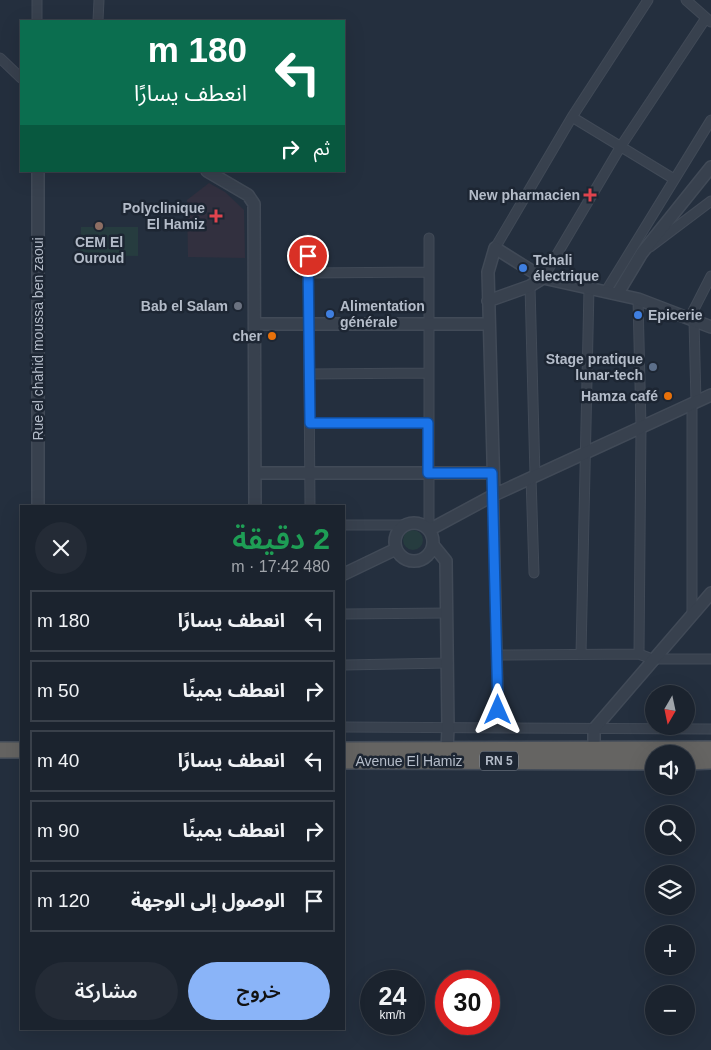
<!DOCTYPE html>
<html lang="ar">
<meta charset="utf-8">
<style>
:root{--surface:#1b232e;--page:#242b36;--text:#f1f3f6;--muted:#a0a4aa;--line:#39404a;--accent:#8ab4f8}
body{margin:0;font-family:Arial,"Noto Sans Arabic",sans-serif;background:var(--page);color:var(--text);direction:rtl;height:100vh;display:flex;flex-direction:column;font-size:19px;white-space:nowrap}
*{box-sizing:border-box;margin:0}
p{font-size:16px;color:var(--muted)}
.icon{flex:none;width:28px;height:28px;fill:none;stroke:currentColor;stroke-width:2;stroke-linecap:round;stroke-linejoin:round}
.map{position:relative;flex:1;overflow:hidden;direction:ltr}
.sheet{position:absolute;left:20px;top:505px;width:325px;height:525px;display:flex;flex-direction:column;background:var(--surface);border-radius:0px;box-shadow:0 5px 20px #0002,0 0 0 1px var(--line);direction:rtl}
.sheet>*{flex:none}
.guide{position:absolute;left:20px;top:20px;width:325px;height:152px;border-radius:0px;box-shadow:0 5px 20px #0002,0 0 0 1px var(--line);direction:rtl;background:#0b6e4f;color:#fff;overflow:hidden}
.needle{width:32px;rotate:189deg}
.tools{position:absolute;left:645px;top:685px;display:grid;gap:10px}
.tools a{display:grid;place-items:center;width:50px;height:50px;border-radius:50%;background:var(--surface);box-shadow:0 5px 20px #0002,0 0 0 1px var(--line);font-size:25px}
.speed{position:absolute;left:360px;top:970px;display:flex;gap:10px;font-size:25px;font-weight:700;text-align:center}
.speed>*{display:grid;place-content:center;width:65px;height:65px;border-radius:50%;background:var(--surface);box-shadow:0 5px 20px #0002,0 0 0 1px var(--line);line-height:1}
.speed small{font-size:12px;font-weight:400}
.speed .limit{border:8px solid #d22;background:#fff;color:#111}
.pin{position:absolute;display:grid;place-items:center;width:42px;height:42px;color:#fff;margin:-21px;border:2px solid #fff;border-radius:50%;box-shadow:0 1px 5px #0007}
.me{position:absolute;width:55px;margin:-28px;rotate:0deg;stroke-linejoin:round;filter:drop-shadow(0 0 4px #0008)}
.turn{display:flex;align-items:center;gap:18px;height:105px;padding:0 15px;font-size:22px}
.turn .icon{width:65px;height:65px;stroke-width:2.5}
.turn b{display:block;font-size:35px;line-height:42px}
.then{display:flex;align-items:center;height:48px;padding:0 15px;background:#0003;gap:10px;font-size:19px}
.round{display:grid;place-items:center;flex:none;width:52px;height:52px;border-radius:26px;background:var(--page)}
.summary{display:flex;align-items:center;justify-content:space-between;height:85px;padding:0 15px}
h1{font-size:30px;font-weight:600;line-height:38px;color:#1e9e55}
.action{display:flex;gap:10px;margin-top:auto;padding:10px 15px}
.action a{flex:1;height:58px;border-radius:30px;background:var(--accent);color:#111;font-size:20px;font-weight:600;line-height:58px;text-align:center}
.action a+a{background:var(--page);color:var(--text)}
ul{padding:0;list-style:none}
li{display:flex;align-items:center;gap:15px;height:62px;margin:0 10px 8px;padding:0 5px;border:2px solid var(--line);border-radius:0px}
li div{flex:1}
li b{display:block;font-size:19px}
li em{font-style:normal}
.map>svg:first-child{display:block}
.medical{fill:#32303f}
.green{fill:#263c3f}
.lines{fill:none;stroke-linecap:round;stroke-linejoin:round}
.minor-casing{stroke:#414a57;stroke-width:11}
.tertiary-casing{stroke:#414a57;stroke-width:14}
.trunk-casing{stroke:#434c59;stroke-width:18}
.minor{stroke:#38414e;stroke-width:9}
.tertiary{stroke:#38414e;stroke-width:11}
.trunk{stroke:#656462;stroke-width:15}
.route-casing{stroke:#114b97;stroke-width:12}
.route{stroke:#1a73e8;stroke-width:9}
.health-dot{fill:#e0444e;stroke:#1d2633;stroke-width:2}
.education-dot{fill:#8d6e63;stroke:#1d2633;stroke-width:2}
.shop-dot{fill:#3f7fe0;stroke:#1d2633;stroke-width:2}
.worship-dot{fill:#6b7280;stroke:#1d2633;stroke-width:2}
.food-dot{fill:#e8710a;stroke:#1d2633;stroke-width:2}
.service-dot{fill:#5c6f8a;stroke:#1d2633;stroke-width:2}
.labels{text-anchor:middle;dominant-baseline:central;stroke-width:5;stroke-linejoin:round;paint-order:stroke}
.shield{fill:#1d2633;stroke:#878f9c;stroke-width:1}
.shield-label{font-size:12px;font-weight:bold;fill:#b4bcc9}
.poi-label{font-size:14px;font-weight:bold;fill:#b4bcc9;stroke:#1d2633;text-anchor:end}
.street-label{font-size:14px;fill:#b4bcc9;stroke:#1d2633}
</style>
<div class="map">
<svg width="711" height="1050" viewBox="0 0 711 1050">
<rect width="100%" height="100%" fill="#242f3e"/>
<path class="medical" d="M209,183L225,192L244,210L245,258L188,257L187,200Z"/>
<path class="green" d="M81,227H138V256L80,255Z
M403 540a10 10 0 1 1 20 0a10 10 0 1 1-20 0Z"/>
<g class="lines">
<g class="minor-casing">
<path id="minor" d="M37,0V21
M686,0L711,22
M98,21L99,0
M0,58L21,78
M572,117L674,179
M429,238V530
M308,239L310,506
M650,247L711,201
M495,248L572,117L648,0
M308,273L429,272
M543,278L621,146L706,18
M530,286L535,476
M606,291L711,120
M638,299L641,426L639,654
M689,319L711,276
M694,321L696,402
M309,374L428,373
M692,404V614
M310,423H428
M531,477L534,573
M494,495L499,728
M344,525H403
M344,614L447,613
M581,654L589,288
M498,655L639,654L652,659H711
M344,665L448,663
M344,727L711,729"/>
</g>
<g class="tertiary-casing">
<path id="tertiary" d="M207,171L248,195L254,204L255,506
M618,293L642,253L711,167
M488,301L530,286L543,278
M255,324H488
M255,473H492
M494,495L488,272L495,248L543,278L638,299L711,327
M38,506V171
M395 542a19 19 0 1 1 38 0a19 19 0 1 1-38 0Z
M429,530L494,495L711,395
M433,545L446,561L448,728L447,750
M344,574L396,549
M594,750V729L711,593"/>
</g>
<g class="trunk-casing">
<path id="trunk" d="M0,750H21
M344,750L711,749
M344,761L654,762
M686,762L711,761"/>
</g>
<use href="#minor" class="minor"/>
<use href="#tertiary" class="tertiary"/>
<use href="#trunk" class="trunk"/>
</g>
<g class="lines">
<g class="route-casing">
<path id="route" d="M308,256L310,423H428V473H492L498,710"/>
</g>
<use href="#route" class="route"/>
</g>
<g class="health-dot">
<path d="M587.5 187.5h5v5h5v5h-5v5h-5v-5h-5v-5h5z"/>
<path d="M213.5 208.5h5v5h5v5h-5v5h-5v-5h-5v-5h5z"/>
</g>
<circle class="education-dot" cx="99" cy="226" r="5"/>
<g class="shop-dot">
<circle cx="523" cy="268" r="5"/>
<circle cx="330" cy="314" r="5"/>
<circle cx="638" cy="315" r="5"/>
</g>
<circle class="worship-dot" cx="238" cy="306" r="5"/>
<g class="food-dot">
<circle cx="272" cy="336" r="5"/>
<circle cx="668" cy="396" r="5"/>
</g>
<circle class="service-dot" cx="653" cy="367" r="5"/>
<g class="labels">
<rect class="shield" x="480" y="751.5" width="38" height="19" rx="4"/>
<g class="shield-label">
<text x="499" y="761">RN 5</text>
</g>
<g class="poi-label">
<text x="580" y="195">New pharmacien</text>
<text x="205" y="208">Polyclinique<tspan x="205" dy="16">El Hamiz</tspan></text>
<text x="99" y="242" text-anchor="middle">CEM El<tspan x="99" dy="16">Ouroud</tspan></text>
<text x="533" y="260" text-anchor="start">Tchali<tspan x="533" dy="16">électrique</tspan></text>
<text x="228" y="306">Bab el Salam</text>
<text x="340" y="306" text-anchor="start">Alimentation<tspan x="340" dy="16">générale</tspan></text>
<text x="648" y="315" text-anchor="start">Epicerie</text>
<text x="262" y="336">cher</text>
<text x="643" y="359">Stage pratique<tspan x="643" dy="16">lunar-tech</tspan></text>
<text x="658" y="396">Hamza café</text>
</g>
<g class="street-label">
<text transform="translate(38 339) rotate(-90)">Rue el chahid moussa ben zaoui</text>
<text x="409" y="761">Avenue El Hamiz</text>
</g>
</g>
</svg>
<div class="tools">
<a><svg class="needle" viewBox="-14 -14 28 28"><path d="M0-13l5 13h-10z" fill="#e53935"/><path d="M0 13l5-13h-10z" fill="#a0a4aa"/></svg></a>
<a><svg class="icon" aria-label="sound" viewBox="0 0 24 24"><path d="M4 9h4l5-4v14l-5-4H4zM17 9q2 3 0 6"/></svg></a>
<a><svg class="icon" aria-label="search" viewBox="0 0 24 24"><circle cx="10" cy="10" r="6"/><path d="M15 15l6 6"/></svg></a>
<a><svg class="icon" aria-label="layers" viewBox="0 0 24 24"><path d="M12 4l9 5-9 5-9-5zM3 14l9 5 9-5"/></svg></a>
<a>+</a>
<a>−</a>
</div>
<div class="speed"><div>24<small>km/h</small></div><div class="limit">30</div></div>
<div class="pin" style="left:308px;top:256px;background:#d93025"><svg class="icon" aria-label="arrive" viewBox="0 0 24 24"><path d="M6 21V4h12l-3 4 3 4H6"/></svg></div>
<svg class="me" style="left:498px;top:710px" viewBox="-20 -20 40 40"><path d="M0-17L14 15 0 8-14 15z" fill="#1a73e8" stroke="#fff" stroke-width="4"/></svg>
<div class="guide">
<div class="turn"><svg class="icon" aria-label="left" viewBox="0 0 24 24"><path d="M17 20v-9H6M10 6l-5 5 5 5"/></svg><div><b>180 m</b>انعطف يسارًا</div></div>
<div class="then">ثم<svg class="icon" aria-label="right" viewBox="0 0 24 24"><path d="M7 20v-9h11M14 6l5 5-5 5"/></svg></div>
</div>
<section class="sheet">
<div class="summary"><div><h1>2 دقيقة</h1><p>480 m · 17:42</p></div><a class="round"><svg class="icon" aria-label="close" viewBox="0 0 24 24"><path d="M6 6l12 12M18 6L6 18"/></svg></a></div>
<ul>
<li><svg class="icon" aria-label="left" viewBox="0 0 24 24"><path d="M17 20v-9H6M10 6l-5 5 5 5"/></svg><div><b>انعطف يسارًا</b></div><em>180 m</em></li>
<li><svg class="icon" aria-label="right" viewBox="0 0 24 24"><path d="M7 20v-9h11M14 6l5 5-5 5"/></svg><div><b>انعطف يمينًا</b></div><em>50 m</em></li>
<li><svg class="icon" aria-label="left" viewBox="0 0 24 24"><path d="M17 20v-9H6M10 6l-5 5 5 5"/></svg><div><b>انعطف يسارًا</b></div><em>40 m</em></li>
<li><svg class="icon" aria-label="right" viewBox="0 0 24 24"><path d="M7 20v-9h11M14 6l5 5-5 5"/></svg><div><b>انعطف يمينًا</b></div><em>90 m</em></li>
<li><svg class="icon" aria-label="arrive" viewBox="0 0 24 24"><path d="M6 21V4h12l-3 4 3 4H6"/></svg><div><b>الوصول إلى الوجهة</b></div><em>120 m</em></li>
</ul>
<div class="action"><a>خروج</a><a>مشاركة</a></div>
</section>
</div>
